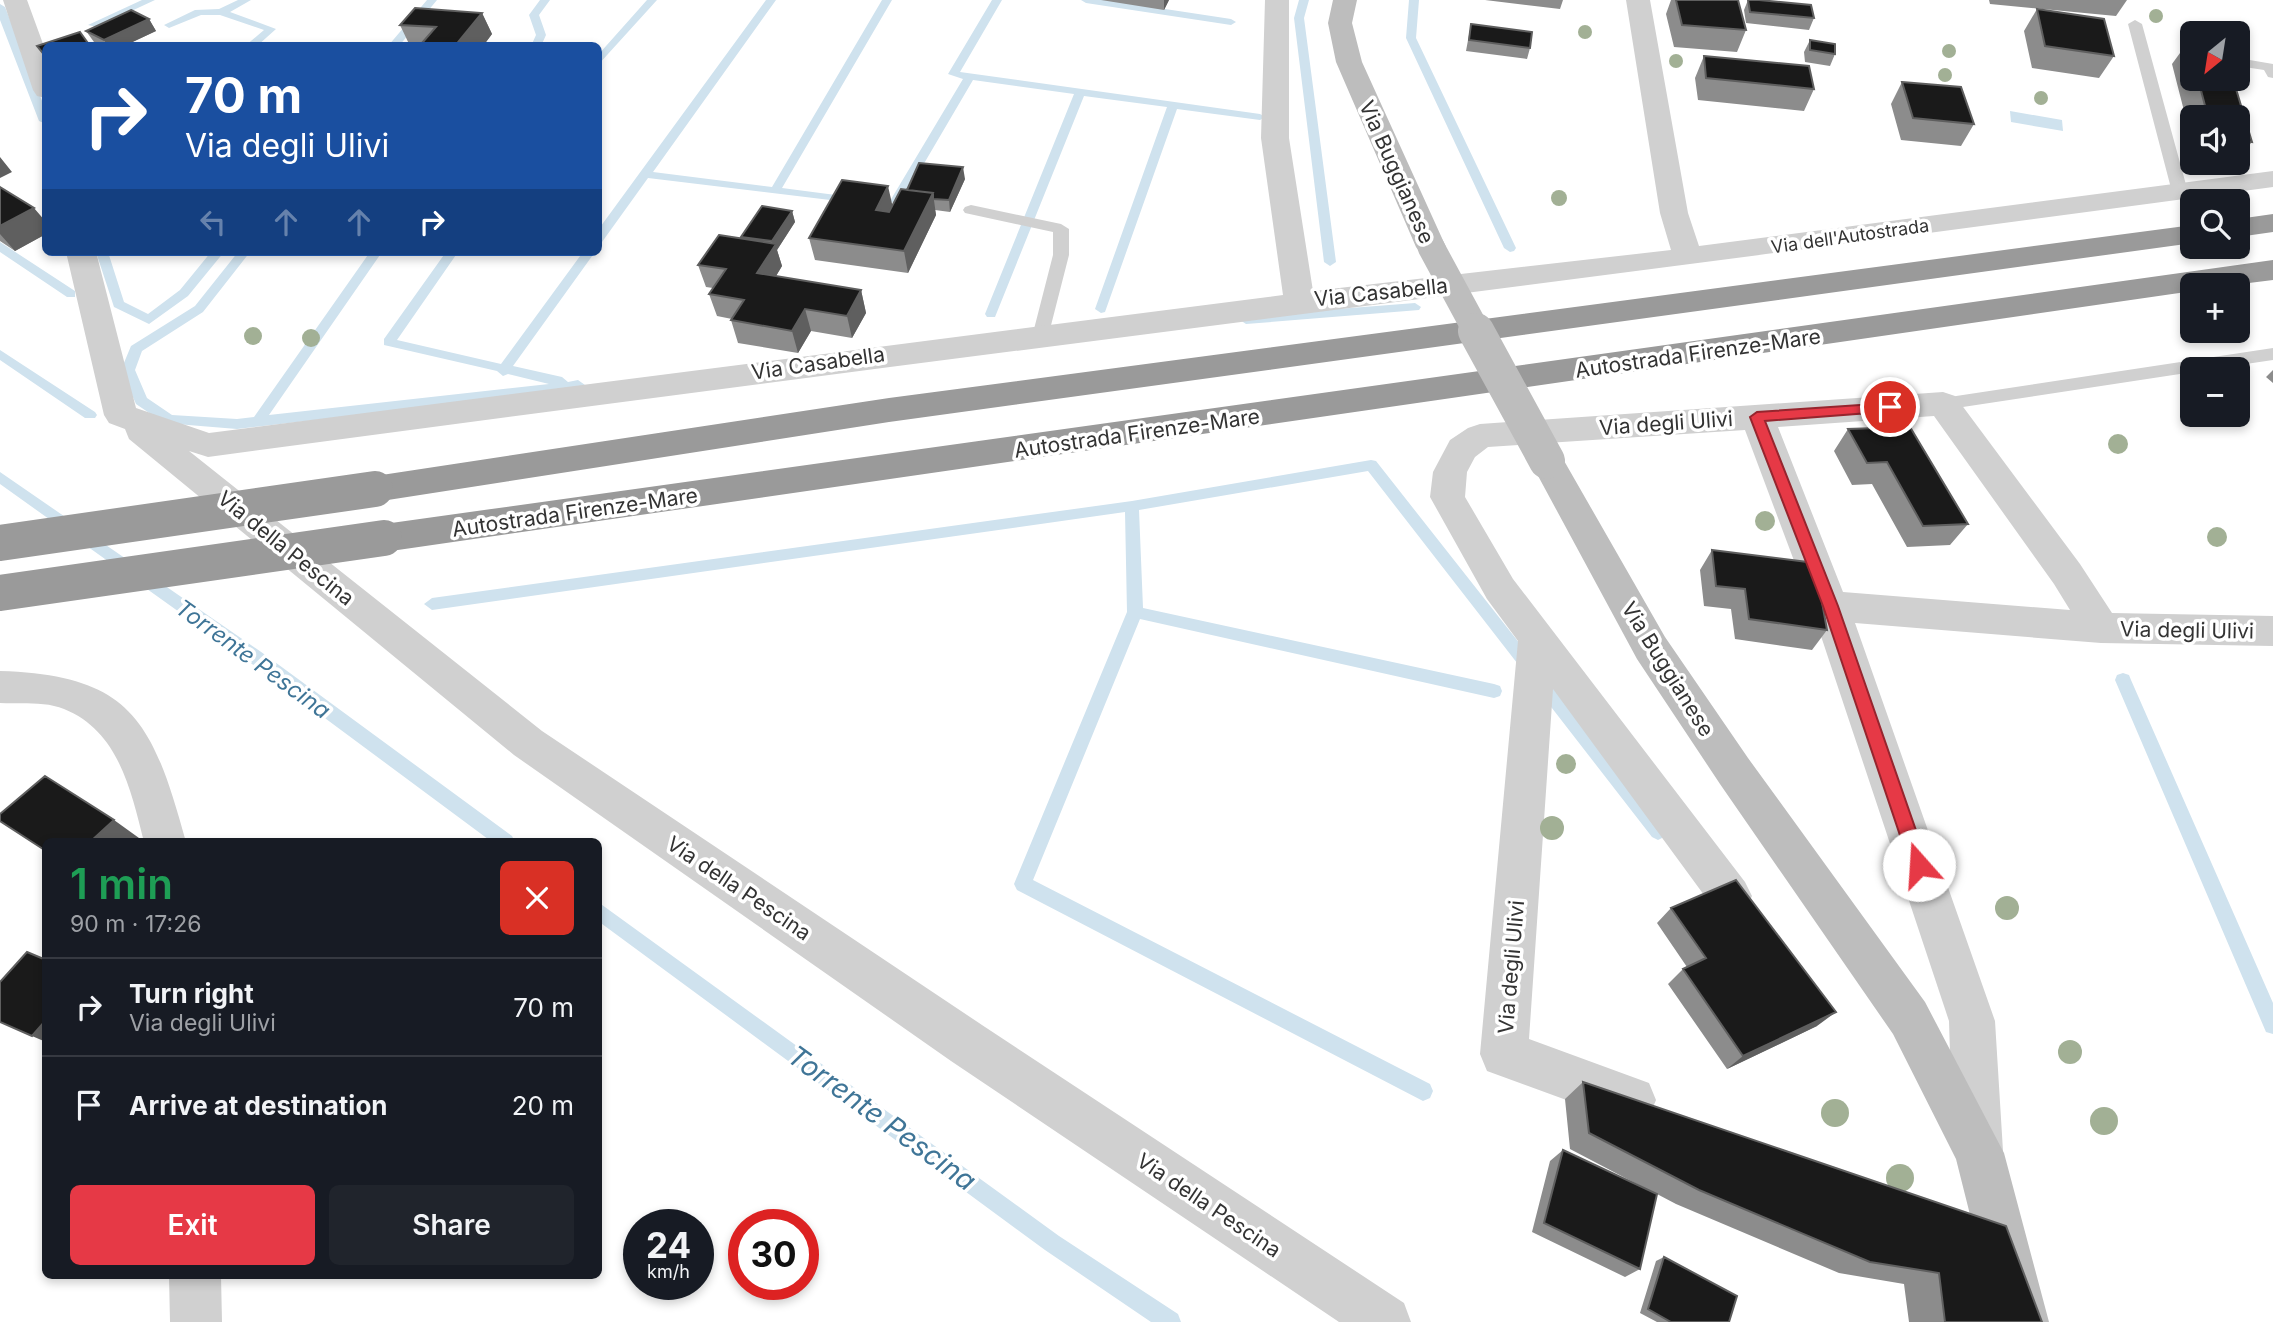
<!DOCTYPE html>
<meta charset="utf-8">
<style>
:root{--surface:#171b24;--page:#20242c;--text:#f1f3f6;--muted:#9ea1a6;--line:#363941;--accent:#e63946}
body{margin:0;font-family:Inter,sans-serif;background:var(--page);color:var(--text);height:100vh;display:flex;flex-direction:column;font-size:26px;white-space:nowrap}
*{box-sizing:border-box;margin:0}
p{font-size:23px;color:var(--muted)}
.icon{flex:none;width:38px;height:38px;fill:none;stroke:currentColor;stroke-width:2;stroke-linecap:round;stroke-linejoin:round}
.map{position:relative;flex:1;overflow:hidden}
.side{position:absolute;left:42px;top:838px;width:560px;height:441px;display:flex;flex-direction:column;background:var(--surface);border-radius:10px;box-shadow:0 4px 10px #0003}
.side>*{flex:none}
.top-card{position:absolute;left:42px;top:42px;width:560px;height:214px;border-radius:10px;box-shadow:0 4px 10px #0003;background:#1a4fa0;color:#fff;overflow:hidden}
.needle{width:46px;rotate:210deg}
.controls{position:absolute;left:2180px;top:21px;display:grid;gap:14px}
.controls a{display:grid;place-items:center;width:70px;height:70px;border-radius:10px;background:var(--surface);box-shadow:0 4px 10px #0003;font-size:35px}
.speed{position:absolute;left:623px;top:1209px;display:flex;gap:14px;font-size:35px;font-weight:700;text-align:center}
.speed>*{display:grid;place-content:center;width:91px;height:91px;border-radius:50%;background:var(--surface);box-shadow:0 4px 10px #0003;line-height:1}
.speed small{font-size:18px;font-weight:400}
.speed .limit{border:10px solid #d22;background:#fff;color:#111}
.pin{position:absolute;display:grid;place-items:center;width:60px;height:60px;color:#fff;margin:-30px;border:4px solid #fff;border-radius:50%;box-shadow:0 2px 7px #0007}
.me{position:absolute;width:77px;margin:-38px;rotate:341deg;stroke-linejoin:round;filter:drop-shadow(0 0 5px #0008)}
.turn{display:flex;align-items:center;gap:24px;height:147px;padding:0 28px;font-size:32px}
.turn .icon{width:91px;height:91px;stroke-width:2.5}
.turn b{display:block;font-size:49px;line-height:60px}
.lanes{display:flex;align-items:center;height:66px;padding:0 28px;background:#0003;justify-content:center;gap:35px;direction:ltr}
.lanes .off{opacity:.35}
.round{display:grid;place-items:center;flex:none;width:74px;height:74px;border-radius:10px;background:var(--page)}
.overview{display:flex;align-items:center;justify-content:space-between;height:119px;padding:0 28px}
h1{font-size:42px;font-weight:600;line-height:52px;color:#1e9e55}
.button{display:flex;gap:14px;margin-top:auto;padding:14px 28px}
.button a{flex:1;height:80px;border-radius:10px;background:var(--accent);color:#fff;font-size:28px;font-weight:600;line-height:80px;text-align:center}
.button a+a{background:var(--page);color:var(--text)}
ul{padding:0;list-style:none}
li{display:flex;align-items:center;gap:21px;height:98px;padding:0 28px;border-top:2px solid var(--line)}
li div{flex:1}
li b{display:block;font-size:26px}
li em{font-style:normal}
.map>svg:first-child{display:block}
.water{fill:#cfe2ee}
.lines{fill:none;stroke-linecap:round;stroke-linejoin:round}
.stream{fill:#cfe2ee;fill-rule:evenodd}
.service{fill:#d0d0d0;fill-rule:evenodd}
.minor{fill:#d0d0d0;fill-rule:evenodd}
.secondary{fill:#bdbdbd;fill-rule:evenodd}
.motorway{fill:#9a9a9a;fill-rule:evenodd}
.secondary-bridge-far1{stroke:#bdbdbd;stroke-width:27}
.secondary-bridge{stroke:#bdbdbd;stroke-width:36}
.motorway-bridge{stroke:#9a9a9a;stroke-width:36}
.tree{fill:#a2b095}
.wall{fill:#8c8c8c}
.shaded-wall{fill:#5f5f5f}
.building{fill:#1a1a1a;stroke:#5f5f5f;stroke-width:2}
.route{fill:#e63946;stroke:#96252e;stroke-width:2}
.labels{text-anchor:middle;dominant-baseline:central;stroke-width:7;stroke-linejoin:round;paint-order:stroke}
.far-street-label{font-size:18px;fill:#333;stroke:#fff}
.street-label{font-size:21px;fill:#333;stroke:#fff}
.water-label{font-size:23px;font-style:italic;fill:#3f7597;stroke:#fff}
.near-water-label{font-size:28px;font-style:italic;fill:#3f7597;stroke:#fff}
</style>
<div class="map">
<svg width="2273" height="1322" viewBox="0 0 2273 1322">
<rect width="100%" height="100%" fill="#fff"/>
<path class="water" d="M2010,111L2062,120L2063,131L2011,122Z"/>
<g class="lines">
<path class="stream" d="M142,0H155L97,27L88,25Z
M238,0H251L230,12L276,29L257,46H245L264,30L220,15H201L169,28L164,25L195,10L219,9Z
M427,0H437L399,46H388Z
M540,0H550L539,15L546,35L541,46H531L536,35L529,15Z
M647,0H657L598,65V55Z
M766,0H776L653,172L772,187L882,0H892L782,188L851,197L855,199V203L648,178L602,242L598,243V230Z
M992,0H1002L960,72L1260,114L1265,117L1260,120L1177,109L1105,312L1101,313L1095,309L1167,107L1084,96L995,317H987L985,314L1074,94L973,80L902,201L896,205L890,201L963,79L948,74Z
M1081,0H1106L1231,19L1236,22L1231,25L1086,3Z
M1299,0H1309L1304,18L1336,262L1330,266L1324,262L1294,18Z
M1409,0H1419L1416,38L1516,248L1514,251L1510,252L1504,248L1406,38Z
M0,4L5,7L46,111V124L39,121L0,20Z
M0,242L75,291V297H67L0,252Z
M96,252H108L124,302L148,314L180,290L211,252H224L188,296L149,324L114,307Z
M238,252H250L203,312L142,351L135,370L147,398L172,415L237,419L254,417L370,252H382L269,415L549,384L508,374L503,376L497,371L384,345V339L446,252H458L397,340L501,364L583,252H595L513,366L562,377L568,382L578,380L585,385L578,390L237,429L164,423L136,404L121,370L131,346L195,306Z
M1415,303L1421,307L1419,310L1246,324L1240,320L1246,316Z
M0,350L95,412L97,415L95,418H85L0,360Z
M1371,460L1376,461L1664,827L1667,832L1664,837L1658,840L1652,837L1368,471L1139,510L1143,608L1494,684L1500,686L1502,691L1500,696L1494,698L1140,619L1033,880L1430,1084L1433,1091L1430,1098L1423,1101L1017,890L1014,884L1127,612L1125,512L432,610L424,604L432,598L1132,501Z
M0,472L264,654L512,836L515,842H492L252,664L0,484Z
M2123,673L2129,675L2131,680L2273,1003V1034L2266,1032L2115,680L2117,675Z
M598,902L1059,1236L1178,1314L1181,1322H1151L1045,1250L598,921Z"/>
<path class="service" d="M2135,20L2142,24L2188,192L2185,195L2180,197L2172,192L2128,24Z
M2238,58L2273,64V78L2268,77L2264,70L2238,66Z
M971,205L1061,224L1069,229V255L1048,337H1036L1033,333L1053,255V232L965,213L963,210L965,207Z
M2273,348V360L2212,369H2193V372L1943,410L1937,408L1934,404L1937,400L1943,398Z"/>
<path class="minor" d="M3,0H27L46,52V98L37,96L33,90Z
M1265,0H1289V138L1313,291L1671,250L1660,213L1626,0H1650L1688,213L1699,246L2273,171V187C1585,280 896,364 208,457L189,451L542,731L985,1027L1404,1303L1411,1322H1339L951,1061L514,755L129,439L125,429L109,423L104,415L66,252H96L136,408L209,433L1283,295L1261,138Z
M1943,392L1955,396L2080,564L2112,613L2273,616V646L2101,643L1855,623L1995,1021L2003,1151L1995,1168L1978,1176L1961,1168L1953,1151L1949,1021L1811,606L1745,430L1488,447L1475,457L1467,472L1465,497L1513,579L1745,882L1752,896L1745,910L1730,916L1715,910L1553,689L1529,1039L1649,1083L1656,1100L1649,1117L1632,1124L1487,1071L1480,1054L1518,641L1487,599L1430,497L1433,472L1450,440L1468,428L1480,424ZM1934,416L2054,584L2070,610L1843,592L1778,427Z
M0,671C133,675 153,723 186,842H144C131,791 119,731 64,709C45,701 20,704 0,703Z
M169,1276H221L222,1322H170Z"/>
<path class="secondary" d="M1333,0H1357L1352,23L1362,62L1446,247L1441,254L1431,256L1421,254L1416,247L1336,62L1328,23Z
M1547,449L1559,452L1665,637L1748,758L1925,1002L2004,1153L2049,1322H1997L1956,1159L1893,1034L1720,784L1637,659L1530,461L1535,452Z"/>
<path class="motorway" d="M2273,214V232L2238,237V219Z
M2193,225V243L889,422L375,502L363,498L358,489L363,480L375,476L889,398Z
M2273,260V280L2233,285H2193V291L384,552L371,548L366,538L371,528L384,524Z"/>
<path class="secondary-bridge-far1" d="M1431,247L1477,332"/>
<path class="secondary-bridge" d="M1476,331L1547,461"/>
<path class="motorway-bridge" d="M0,543L375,489
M0,593L384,538"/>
</g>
<g class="tree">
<circle cx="2156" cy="16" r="7"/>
<circle cx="1585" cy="32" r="7"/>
<circle cx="1949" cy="51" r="7"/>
<circle cx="1676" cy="61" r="7"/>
<circle cx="1945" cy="75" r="7"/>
<circle cx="2041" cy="98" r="7"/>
<circle cx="1559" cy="198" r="8"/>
<circle cx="253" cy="336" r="9"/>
<circle cx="311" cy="338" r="9"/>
<circle cx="2118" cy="444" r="10"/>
<circle cx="1765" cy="521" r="10"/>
<circle cx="2217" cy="537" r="10"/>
<circle cx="1566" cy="764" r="10"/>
<circle cx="1552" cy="828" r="12"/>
<circle cx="2007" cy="908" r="12"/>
<circle cx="2070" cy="1052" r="12"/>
<circle cx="1835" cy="1113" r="14"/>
<circle cx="2104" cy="1121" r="14"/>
<circle cx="1900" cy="1178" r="14"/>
</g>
<path class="wall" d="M1101,0H1169L1164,10Z
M1485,0H1563L1560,9Z
M1671,0H1738L1746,30L1737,52L1674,47L1666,14Z
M1748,0L1814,18L1809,30L1746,23L1744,10Z
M1989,0H2127L2116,16L1990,4Z
M2037,9L2114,56L2099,78L2032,68L2024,31Z
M482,13L492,34L483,46H410L400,25Z
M149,19L156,31L124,46H101L94,42L86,31Z
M1471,24L1530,48L1527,59L1466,51Z
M1810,40L1835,54L1830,66L1805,62L1804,52Z
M2188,42L2193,43V79H2233L2252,142L2238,158V117H2193V146L2172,64Z
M1704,56L1814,89L1804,111L1698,100L1695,78Z
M1902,82L1974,124L1961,146L1901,140L1891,104Z
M965,179L950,212L935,210L936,215L908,273L815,260L809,238L892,206L907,190Z
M0,187L46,222V234L15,251L0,241Z
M792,211L795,222L777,250L782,266L776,276L861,290L866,313L852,338L811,331L798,353L738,343L731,320L732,319L717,316L709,294L713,288L706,287L698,265L742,238L741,237Z
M2273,370V383L2266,377Z
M1848,429L1968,524L1950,545L1907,547L1872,484L1852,485L1834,451Z
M1712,550L1827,630L1812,650L1735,639L1731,609L1704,606L1700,570Z
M1671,908L1817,1026L1727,1069L1668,984L1683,969L1687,967L1657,923Z
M1583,1082L2042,1322H1909L1904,1284L1839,1273L1676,1204L1657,1194L1640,1269L1625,1277L1532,1232L1550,1161L1563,1150L1650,1191L1570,1149L1565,1099Z
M1664,1257L1729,1322H1657L1640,1313L1656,1261Z"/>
<path class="shaded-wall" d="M1164,0H1169L1164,10Z
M482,13L492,34L483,46H455Z
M149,19L156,31L124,46H108L104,40Z
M0,157L12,172L0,178Z
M963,167L965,179L950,212L949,200Z
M888,186L893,208L880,233L876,210Z
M933,193L936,215L908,273L904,251Z
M34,208L46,222V234L15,251L0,234V226Z
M792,211L795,222L777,250L782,266L764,296L757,273L773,247L772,241Z
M861,290L866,313L852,338L847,316Z
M805,309L811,331L798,353L792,331Z
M114,820L139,838L134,842H90Z
M1836,1012L1817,1026L1727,1069L1743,1056Z
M46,1020V1042L32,1036Z"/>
<path class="building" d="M1676,0H1738L1746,30L1682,25Z
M1748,0H1759L1811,5L1814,18L1750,12Z
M415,8L482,13L455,46H453L422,43L436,27L400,25Z
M2037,9L2104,19L2114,56L2045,46Z
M131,10L149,19L104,40L86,31Z
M1471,24L1532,32L1530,48L1469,40Z
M80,32L90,46H46V57L37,46Z
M1810,40L1835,44V54L1810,50Z
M2188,42L2193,43V60Z
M1704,56L1809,66L1814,89L1706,78Z
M2198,79H2233L2252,142L2238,140V117H2208Z
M1902,82L1961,87L1974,124L1913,118Z
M919,163L963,167L949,200L933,199V193L907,190Z
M842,180L888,186L876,210L889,212L901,189L933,193L904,251L809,238Z
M0,187L34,208L0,226Z
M762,206L792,211L772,241L741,237Z
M719,235L776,244L757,273L861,290L847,316L805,309L792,331L731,320L744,300L709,294L726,269L698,265Z
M1910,427L1968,524L1923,526L1887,462L1867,463L1848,429Z
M1712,550L1815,563L1827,630L1749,619L1745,589L1716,586Z
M45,776L114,820L90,842H46V851L0,821V814Z
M1736,880L1836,1012L1743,1056L1683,969L1706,958L1671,908Z
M27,952L46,960V1020L32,1036L0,1022V982Z
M1583,1082L2006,1226L2042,1322H1945L1939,1273L1870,1262L1699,1190L1589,1133Z
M1563,1150L1657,1194L1640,1269L1544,1223Z
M1664,1257L1737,1296L1729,1322H1671L1648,1309Z"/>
<path class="route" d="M1890,403L1895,404V411L1765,421L1838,606L1928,865L1925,871L1919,873L1913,871L1910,865L1823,606L1750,417L1757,412Z"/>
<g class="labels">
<g class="far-street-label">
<text transform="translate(1850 236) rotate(-8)">Via dell'Autostrada</text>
</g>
<g class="street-label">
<text transform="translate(1397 172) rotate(66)">Via Buggianese</text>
<text transform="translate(1381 292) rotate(-6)">Via Casabella</text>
<text transform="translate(1698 353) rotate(-8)">Autostrada Firenze-Mare</text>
<text transform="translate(818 363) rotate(-8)">Via Casabella</text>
<text transform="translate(1666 423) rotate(-4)">Via degli Ulivi</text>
<text transform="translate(1137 433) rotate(-8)">Autostrada Firenze-Mare</text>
<text transform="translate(575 512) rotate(-8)">Autostrada Firenze-Mare</text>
<text transform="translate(286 548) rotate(39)">Via della Pescina</text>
<text transform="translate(2187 630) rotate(1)">Via degli Ulivi</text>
<text transform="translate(1668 669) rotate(58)">Via Buggianese</text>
<text transform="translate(739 888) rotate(34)">Via della Pescina</text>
<text transform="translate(1511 967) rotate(-85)">Via degli Ulivi</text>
<text transform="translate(1209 1205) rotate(34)">Via della Pescina</text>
</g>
<g class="water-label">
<text transform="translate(253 659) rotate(36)">Torrente Pescina</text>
</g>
<g class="near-water-label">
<text transform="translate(882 1118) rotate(36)">Torrente Pescina</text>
</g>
</g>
</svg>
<div class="controls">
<a><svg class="needle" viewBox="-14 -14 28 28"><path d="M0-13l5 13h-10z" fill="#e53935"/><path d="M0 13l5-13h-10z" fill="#9ea1a6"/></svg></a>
<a><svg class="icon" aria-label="sound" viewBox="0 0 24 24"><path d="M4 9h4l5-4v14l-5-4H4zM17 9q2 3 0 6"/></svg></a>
<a><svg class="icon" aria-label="search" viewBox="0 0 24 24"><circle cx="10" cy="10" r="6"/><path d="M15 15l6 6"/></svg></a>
<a>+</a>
<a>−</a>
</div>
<div class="speed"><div>24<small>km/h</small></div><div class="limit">30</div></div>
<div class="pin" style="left:1890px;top:407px;background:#d93025"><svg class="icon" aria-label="arrive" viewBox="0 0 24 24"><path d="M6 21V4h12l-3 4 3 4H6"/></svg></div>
<svg class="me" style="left:1919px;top:865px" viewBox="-20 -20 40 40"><circle r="19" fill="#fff"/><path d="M0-13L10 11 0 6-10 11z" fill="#e63946"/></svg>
<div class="top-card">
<div class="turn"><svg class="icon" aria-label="right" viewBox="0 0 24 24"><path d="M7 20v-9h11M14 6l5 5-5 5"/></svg><div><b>70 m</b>Via degli Ulivi</div></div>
<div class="lanes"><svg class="icon off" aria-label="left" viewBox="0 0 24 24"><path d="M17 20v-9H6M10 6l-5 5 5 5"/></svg><svg class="icon off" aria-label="ahead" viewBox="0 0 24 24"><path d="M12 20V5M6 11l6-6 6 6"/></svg><svg class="icon off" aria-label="ahead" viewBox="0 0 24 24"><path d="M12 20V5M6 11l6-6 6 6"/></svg><svg class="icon" aria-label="right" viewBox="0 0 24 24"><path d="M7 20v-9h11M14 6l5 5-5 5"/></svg></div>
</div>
<section class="side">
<div class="overview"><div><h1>1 min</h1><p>90 m · 17:26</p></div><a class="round" style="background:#d93025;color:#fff"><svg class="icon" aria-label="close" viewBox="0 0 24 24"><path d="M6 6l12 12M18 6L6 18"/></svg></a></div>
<ul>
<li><svg class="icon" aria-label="right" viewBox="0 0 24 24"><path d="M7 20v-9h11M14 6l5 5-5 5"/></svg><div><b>Turn right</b><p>Via degli Ulivi</p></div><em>70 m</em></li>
<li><svg class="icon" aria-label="arrive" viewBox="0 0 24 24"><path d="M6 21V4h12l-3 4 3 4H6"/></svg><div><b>Arrive at destination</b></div><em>20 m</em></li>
</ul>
<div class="button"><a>Exit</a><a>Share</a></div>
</section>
</div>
